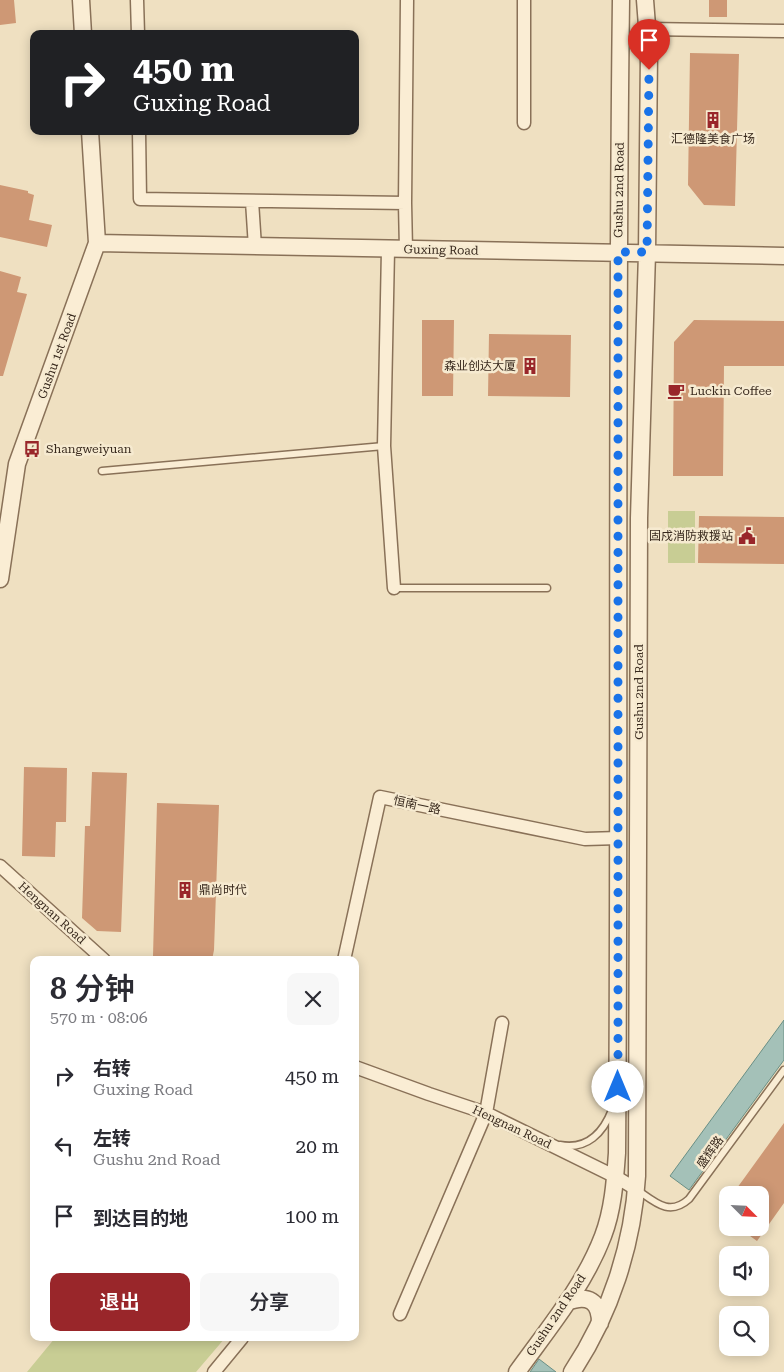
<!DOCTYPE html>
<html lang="zh">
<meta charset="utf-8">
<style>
:root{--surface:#fff;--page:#f7f7f7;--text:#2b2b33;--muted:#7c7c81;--accent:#99262a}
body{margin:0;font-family:"Roboto Serif","Noto Sans SC",serif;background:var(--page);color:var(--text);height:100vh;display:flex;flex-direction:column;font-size:19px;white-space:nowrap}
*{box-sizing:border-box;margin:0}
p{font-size:16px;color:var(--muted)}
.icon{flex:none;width:28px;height:28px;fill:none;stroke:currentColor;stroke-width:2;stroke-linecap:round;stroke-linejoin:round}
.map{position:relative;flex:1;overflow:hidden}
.side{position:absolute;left:30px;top:956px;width:329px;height:385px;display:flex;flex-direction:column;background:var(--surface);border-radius:10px;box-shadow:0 2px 12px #0003}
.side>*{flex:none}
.banner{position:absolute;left:30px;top:30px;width:329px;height:105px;border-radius:10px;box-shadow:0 2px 12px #0003;background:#202124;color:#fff;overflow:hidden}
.needle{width:32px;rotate:114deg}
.buttons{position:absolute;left:719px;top:1186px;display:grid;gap:10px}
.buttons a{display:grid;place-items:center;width:50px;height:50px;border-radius:10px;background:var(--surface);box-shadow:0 2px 12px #0003;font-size:25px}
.pin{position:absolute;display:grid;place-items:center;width:42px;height:42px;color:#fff;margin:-51px -21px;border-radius:50% 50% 50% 0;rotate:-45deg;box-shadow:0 0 5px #0007}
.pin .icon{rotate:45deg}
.me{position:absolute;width:55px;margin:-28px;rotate:0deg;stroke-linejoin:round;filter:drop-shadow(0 0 4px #0008)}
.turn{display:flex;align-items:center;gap:18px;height:105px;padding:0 20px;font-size:22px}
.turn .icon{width:65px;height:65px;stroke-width:2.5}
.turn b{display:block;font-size:35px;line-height:42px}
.round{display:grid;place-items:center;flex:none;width:52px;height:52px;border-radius:10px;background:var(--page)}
.head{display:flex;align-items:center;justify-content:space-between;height:85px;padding:0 20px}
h1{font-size:30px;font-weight:600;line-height:38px}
.cta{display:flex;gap:10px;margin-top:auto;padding:10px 20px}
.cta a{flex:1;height:58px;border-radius:10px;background:var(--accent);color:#fff;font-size:20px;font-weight:600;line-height:58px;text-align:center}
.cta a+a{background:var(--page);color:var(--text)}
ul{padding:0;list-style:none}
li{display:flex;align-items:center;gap:15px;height:70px;padding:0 20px}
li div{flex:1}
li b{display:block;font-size:19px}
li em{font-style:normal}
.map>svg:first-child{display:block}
.green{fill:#c8cd94}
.water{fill:#a4c1b8;stroke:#6a8f85}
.building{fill:#ce9875}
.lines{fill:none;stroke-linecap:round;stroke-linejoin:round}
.service-casing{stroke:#897158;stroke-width:9}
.minor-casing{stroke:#897158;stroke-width:15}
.tertiary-casing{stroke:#897158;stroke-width:19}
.service{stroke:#faedd4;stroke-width:6}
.minor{stroke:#faedd4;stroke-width:12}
.tertiary{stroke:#faedd4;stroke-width:16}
.route{stroke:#1a73e8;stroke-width:9;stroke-dasharray:0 16.2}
.labels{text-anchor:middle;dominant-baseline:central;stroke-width:5;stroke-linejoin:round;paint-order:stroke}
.poi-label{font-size:12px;fill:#38291d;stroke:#f6ead0;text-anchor:start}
.street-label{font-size:12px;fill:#38291d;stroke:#f6ead0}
</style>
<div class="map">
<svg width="784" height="1372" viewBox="0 0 784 1372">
<rect width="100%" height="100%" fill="#efe0c1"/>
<path class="green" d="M668,511H695V563H668Z
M55,1338H225L196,1372H27Z"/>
<path class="water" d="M784,1020V1060L689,1190L670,1176Z
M539,1359L556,1372H530Z"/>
<path class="building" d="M0,0H14L16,23L0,25Z
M709,0H727V17H709Z
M690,53L739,54L735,206L704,205L688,185Z
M0,185L28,191V193L34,195L29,220L52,225L47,247L0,237Z
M0,271L21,277L17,292L27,294L3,376H0Z
M422,320H454L453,396H422Z
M694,320L784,321V366H724L723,476H673L674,342Z
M489,334L571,335L570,397L488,396Z
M699,516L784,517V564L698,563Z
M24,767L67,768L66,822H56L55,857L22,856Z
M92,772L127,773L121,932L97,931L82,918L85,826H90Z
M157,803L219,805L214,950L212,960H155L153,956Z
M784,1123V1203L757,1241L739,1228H760V1195H732Z"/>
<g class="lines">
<g class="service-casing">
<path id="service" d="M102,471L384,446
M394,588H547
M560,1145C587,1150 603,1133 612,1110
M636,1189C655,1202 669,1217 689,1199L784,1070"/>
</g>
<g class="minor-casing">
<path id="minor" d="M137,0L138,34
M647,29L784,31
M524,123V0
M139,131L140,199L405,203
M252,201L255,247
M388,250L384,446L394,588
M406,250L405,203L407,0
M0,866L104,960
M344,960L380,797L585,839L619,838
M355,1067L429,1094L486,1113L616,1177L636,1189
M400,1314L486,1113L502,1023
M214,1372L242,1338"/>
</g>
<g class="tertiary-casing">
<path id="tertiary" d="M81,0L83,34
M97,243L784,256
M0,579L17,464L97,243L90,131
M567,1302C588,1294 600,1301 600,1323
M517,1372C548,1329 584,1286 603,1236C613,1210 615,1181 617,1153C620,769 616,384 621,0
M572,1372C610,1315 633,1245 637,1176L639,518L647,253L649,52L645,0"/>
</g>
<use href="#service" class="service"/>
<use href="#minor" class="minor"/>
<use href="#tertiary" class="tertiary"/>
</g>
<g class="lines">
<path class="route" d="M618,1087V252H647L649,70"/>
</g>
<defs>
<g id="building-bare" transform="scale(1.35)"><path d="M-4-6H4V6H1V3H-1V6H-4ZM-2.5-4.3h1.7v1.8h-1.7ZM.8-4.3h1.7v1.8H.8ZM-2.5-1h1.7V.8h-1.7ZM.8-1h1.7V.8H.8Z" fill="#99262a" stroke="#f6ead0" stroke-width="2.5" paint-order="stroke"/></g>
<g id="cafe-bare" transform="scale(1.35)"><path d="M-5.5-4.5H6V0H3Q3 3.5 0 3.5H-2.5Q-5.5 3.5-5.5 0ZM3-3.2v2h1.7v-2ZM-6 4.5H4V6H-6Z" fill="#99262a" stroke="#f6ead0" stroke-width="2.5" paint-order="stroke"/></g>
<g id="bus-bare" transform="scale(1.35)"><path d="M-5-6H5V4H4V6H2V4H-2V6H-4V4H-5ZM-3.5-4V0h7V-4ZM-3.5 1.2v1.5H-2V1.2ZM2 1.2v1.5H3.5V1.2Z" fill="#99262a" stroke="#f6ead0" stroke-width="2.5" paint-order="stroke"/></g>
<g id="civic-bare" transform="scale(1.35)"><path d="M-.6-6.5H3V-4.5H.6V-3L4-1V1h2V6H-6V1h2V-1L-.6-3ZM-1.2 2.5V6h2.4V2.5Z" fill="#99262a" stroke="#f6ead0" stroke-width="2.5" paint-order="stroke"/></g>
</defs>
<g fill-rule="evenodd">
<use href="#building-bare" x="713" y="120"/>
<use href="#building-bare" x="530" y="366"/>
<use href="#cafe-bare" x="676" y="391"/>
<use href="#bus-bare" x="32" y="449"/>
<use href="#civic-bare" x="747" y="536"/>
<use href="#building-bare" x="185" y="890"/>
</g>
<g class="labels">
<g class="poi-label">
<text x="713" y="139" text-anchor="middle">汇德隆美食广场</text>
<text x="516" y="366" text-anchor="end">森业创达大厦</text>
<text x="690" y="391">Luckin Coffee</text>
<text x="46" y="449">Shangweiyuan</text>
<text x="733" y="536" text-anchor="end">固戍消防救援站</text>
<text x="199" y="890">鼎尚时代</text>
</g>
<g class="street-label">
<text transform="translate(619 190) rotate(-89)">Gushu 2nd Road</text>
<text transform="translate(441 250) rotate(1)">Guxing Road</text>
<text transform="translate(57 356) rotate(-70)">Gushu 1st Road</text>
<text transform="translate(639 692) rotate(-90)">Gushu 2nd Road</text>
<text transform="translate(417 805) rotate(12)">恒南一路</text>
<text transform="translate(52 913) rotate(42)">Hengnan Road</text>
<text transform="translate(512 1127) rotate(25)">Hengnan Road</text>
<text transform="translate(710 1152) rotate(-54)">盛辉路</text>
<text transform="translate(556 1315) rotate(-56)">Gushu 2nd Road</text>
</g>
</g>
</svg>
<div class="buttons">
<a><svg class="needle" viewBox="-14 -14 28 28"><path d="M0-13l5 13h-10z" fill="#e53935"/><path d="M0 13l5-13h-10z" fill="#7c7c81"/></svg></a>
<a><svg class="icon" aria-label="sound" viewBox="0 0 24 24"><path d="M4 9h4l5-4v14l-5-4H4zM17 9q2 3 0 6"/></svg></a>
<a><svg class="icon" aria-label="search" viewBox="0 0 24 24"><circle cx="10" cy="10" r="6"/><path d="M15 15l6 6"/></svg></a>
</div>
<div class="pin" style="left:649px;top:70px;background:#d93025"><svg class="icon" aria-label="arrive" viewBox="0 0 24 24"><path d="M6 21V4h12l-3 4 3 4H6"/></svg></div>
<svg class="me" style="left:618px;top:1087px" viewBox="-20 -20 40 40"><circle r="19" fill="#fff"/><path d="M0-13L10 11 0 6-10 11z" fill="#1a73e8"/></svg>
<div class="banner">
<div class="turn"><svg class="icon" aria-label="right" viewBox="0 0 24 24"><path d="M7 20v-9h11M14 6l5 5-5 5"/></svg><div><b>450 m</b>Guxing Road</div></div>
</div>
<section class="side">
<div class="head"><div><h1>8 分钟</h1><p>570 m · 08:06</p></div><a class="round"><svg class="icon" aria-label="close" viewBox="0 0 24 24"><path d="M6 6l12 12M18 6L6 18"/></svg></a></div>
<ul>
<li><svg class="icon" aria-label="right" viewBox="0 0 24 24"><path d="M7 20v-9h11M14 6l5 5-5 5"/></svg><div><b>右转</b><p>Guxing Road</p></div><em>450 m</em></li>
<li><svg class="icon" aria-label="left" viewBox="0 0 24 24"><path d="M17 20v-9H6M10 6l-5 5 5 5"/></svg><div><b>左转</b><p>Gushu 2nd Road</p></div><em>20 m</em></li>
<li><svg class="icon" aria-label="arrive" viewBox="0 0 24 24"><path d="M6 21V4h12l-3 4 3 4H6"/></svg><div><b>到达目的地</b></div><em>100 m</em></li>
</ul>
<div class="cta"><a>退出</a><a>分享</a></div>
</section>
</div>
